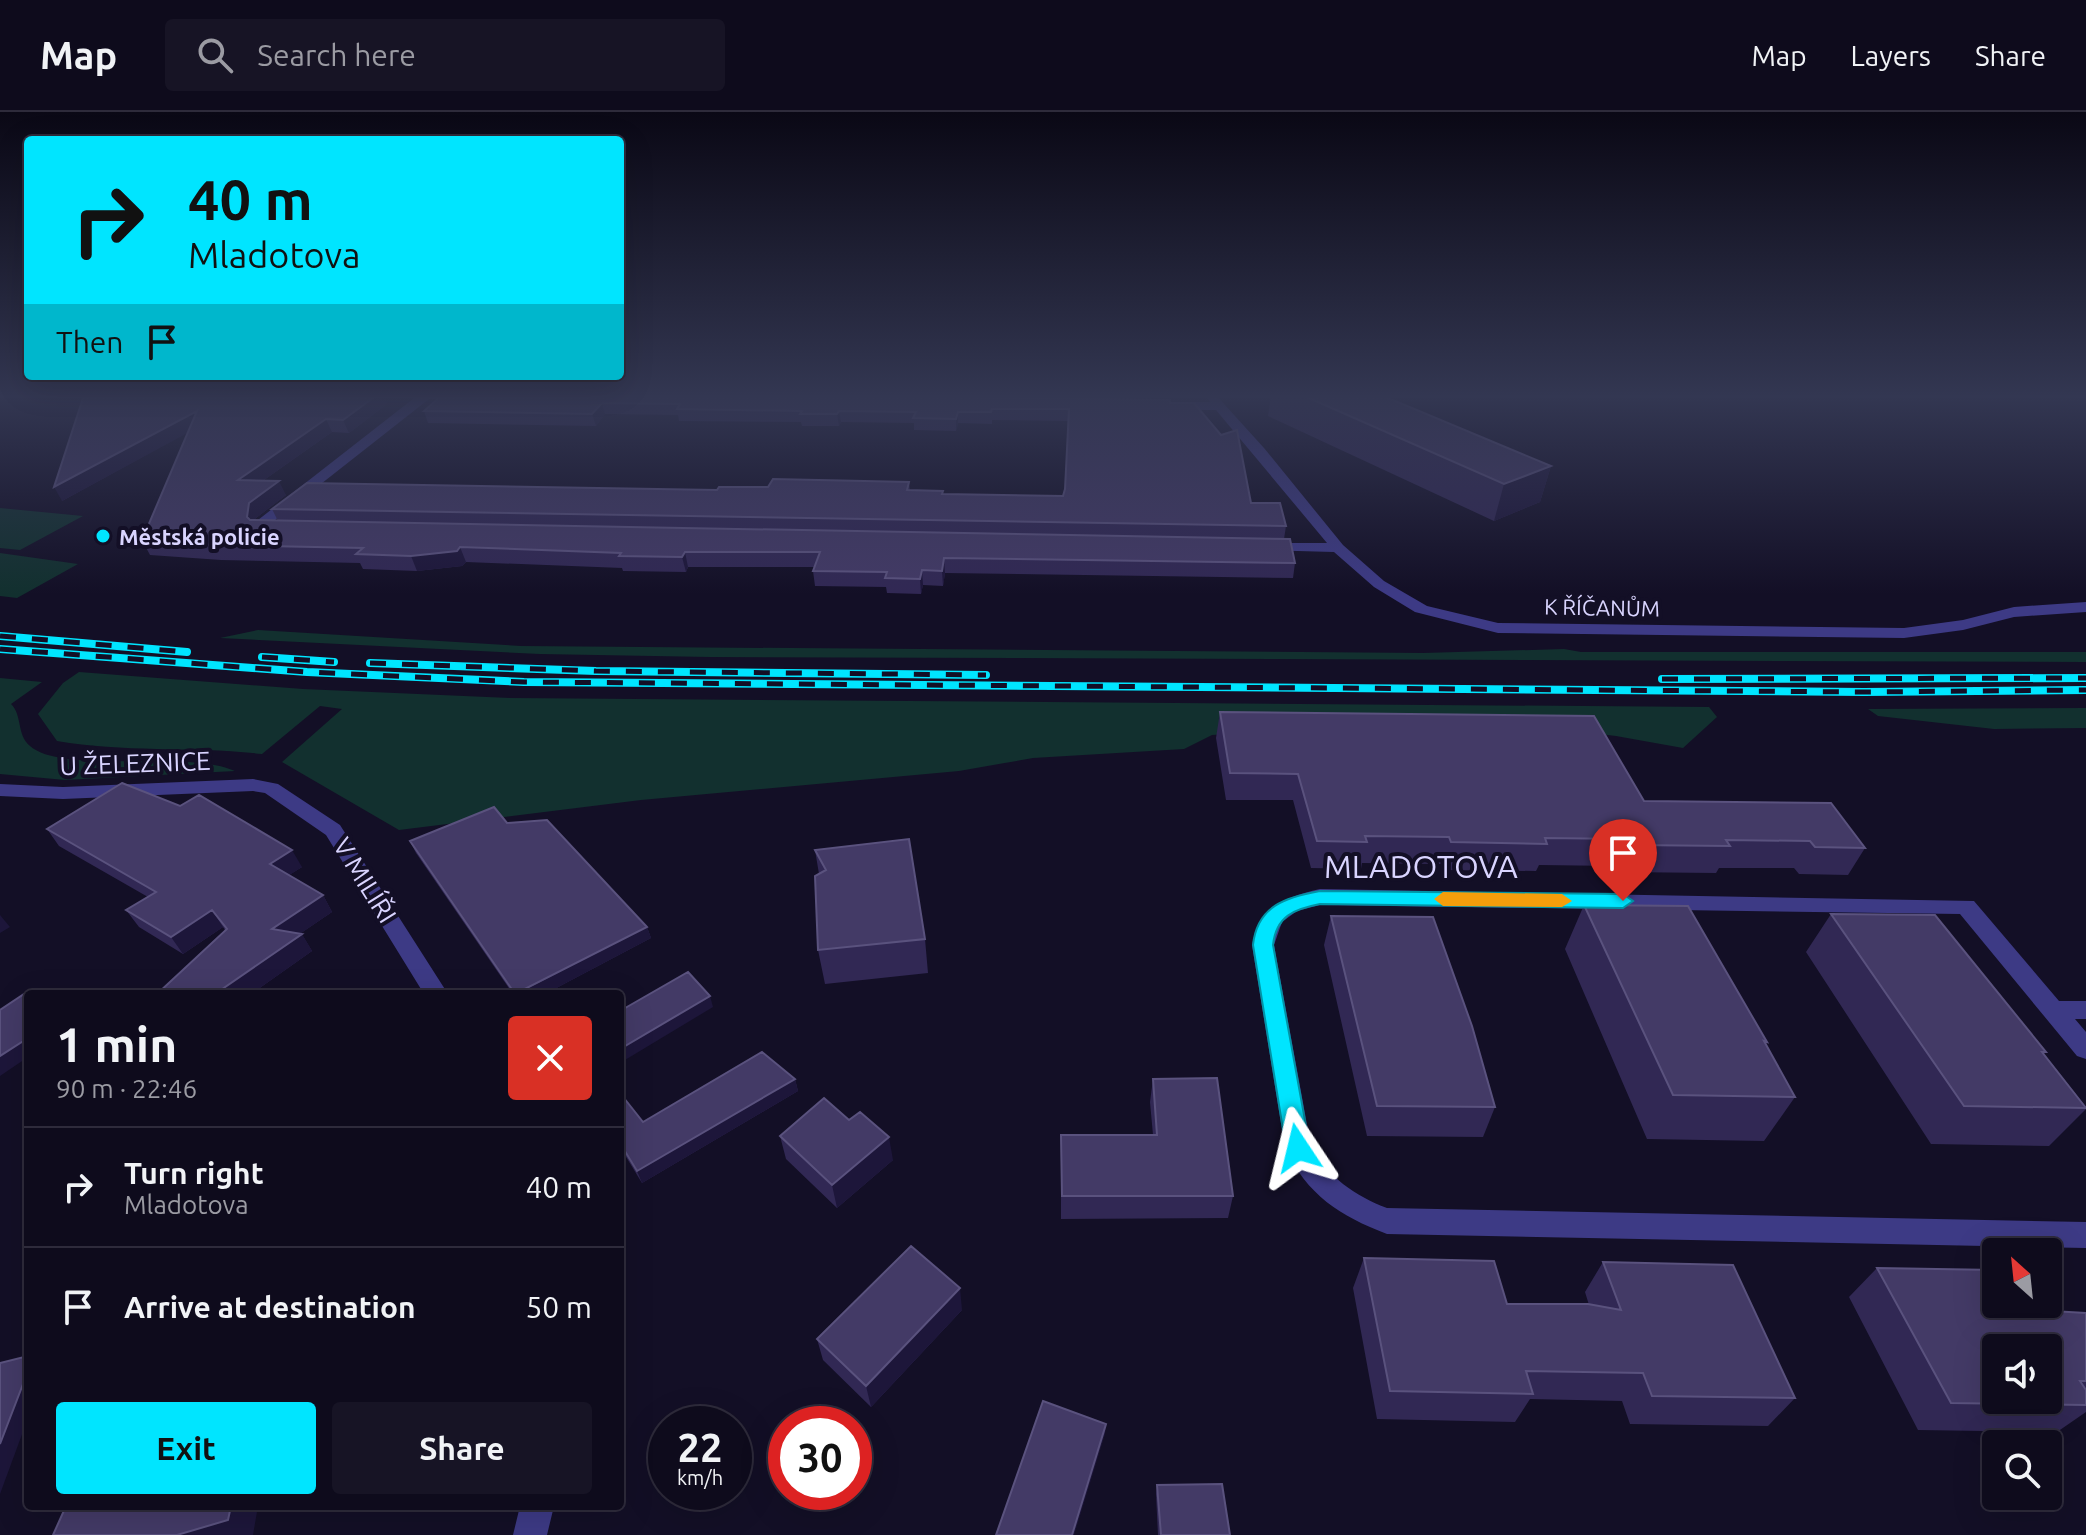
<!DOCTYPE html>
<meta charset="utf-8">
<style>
:root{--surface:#0e0b1c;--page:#171425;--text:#f1f3f6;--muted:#9b9ba3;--line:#2e2b3b;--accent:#00e5ff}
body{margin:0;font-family:Ubuntu,sans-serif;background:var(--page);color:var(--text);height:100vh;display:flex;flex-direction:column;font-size:30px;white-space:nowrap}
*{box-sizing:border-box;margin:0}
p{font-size:26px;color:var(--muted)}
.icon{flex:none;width:44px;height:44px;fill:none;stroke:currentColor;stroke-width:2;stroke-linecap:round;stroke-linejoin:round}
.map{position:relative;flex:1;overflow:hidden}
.drawer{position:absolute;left:24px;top:878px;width:600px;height:520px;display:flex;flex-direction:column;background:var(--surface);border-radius:8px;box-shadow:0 8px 32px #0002,0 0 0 2px var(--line)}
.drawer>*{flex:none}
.guide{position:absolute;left:24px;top:24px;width:600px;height:244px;border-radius:8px;box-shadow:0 8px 32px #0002,0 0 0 2px var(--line);background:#00e5ff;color:#111;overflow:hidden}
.needle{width:52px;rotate:333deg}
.fabs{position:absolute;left:1982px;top:1126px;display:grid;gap:16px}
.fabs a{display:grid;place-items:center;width:80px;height:80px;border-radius:8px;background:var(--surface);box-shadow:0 8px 32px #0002,0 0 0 2px var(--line);font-size:40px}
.speed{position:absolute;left:648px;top:1294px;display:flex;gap:16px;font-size:40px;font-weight:700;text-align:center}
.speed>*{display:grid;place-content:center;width:104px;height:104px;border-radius:50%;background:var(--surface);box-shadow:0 8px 32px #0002,0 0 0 2px var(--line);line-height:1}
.speed small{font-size:20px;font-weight:400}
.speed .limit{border:12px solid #d22;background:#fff;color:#111}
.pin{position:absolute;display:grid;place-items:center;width:68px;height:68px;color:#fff;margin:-82px -34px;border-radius:50% 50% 50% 0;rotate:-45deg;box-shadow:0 0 8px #0007}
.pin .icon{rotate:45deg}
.me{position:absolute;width:88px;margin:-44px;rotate:350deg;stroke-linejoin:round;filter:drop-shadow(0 0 6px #0008)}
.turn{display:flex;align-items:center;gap:28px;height:168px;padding:0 32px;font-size:36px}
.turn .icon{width:104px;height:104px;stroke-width:2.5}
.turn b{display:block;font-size:56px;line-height:68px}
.then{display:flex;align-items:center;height:76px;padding:0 32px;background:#0003;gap:16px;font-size:30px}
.round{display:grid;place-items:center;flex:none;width:84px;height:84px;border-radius:8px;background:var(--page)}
.head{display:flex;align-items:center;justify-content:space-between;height:136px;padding:0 32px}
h1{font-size:48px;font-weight:700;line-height:60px}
.action{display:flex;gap:16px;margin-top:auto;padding:16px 32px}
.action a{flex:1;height:92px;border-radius:8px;background:var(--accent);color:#111;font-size:32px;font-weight:700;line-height:92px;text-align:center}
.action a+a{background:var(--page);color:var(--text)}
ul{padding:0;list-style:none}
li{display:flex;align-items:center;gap:24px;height:120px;padding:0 32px;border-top:2px solid var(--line)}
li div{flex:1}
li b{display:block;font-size:30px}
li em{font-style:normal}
header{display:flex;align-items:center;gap:48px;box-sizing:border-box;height:112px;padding:0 40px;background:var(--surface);border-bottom:2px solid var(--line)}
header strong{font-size:38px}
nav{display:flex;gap:44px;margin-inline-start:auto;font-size:28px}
.search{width:560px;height:72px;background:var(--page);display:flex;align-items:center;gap:20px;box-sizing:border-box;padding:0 28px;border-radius:8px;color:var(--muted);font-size:30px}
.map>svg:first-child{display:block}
.green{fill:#12302f}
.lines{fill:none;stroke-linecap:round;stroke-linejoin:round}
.minor{fill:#3d3a85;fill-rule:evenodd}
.rail-casing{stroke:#00e5ff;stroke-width:8}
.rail{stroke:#130f26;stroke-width:5;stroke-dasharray:16;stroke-linecap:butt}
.wall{fill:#312854}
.shaded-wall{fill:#1d163a}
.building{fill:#433a66;stroke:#5a527e;stroke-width:2;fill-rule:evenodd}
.route{fill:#00e5ff;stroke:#0095a6;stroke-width:2}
.slow{fill:#f59e0b}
.poi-dot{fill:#00e5ff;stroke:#130f26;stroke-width:3}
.labels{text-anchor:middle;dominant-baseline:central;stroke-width:8;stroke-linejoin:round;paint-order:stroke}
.far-poi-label{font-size:22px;font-weight:bold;fill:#d9d4ff;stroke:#130f26;text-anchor:start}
.far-street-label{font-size:22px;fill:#d9d4ff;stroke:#130f26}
.street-label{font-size:26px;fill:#d9d4ff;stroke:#130f26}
.near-street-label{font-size:32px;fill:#d9d4ff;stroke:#130f26}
</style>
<header>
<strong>Map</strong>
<div class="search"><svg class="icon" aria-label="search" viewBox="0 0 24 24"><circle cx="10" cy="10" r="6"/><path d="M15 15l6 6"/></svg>Search here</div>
<nav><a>Map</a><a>Layers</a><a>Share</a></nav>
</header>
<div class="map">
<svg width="2086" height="1423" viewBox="0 0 2086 1423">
<rect width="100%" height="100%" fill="#130f26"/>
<path class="green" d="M0,396L83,404L20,438L0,436Z
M0,441L78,452L17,486L0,484Z
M258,518L521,534L1423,541L1564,537L1581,540H2086V550L710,545L540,542L220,526Z
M79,560L303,577L510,586L1709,595L1717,605L1683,636L1616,624L1518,612L1304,617L1212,623L1184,637L1033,646L959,659L641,688L399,718L282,650L342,597L320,594L262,642C194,634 125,641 57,629L38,602L63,571Z
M0,566L42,570L11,592C23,604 16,622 30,634C63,663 185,637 235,659L65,668L0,662Z
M2086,596V616L1994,617L1878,604L1868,597Z"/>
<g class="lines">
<path class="minor" d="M418,283L473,284L467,287H429L270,412L285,416V422L257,420L258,408Z
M1205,283H1216L1264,336L1343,433L1384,469L1427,494L1498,511L1904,516L1963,508L2014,495L2086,490V500L2014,505L1963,518L1904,526L1498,521L1415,500L1374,475L1334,440L1262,438L1260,435L1267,431H1327L1216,298H1171L1165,294L1171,290H1210Z
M253,667L278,672L340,713L448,882H424L326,723L265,681L253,679L63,687L0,684V672L63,675Z
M1320,777L1974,789L2059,889H2086V907H2075L2086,920V947L2077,944L1960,802L1320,793L1297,799L1282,810L1274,833L1311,1034C1328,1065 1355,1084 1387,1096L2086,1110V1136L1387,1122C1340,1104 1307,1083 1285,1036L1252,833C1259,795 1285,785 1320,777Z
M520,1394H554L547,1423H513Z"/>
<g class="rail-casing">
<path id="rail" d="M0,524L187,540
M0,537L307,560L524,570L1864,580L2086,578
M262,545L334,550
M370,551L596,559L986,563
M1662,567L2086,566"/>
</g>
<use href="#rail" class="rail"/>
</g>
<path class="wall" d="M84,283H384L387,292L349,321L332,320L264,368L286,383L256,406V409H278L272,397L768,375L909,370L910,379H943V382L1063,384L1065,377L1068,309L992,308V312L958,311L956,319L914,318V311L841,310L839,314H802L801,310L679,309L678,303L605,302L596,314L428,311L424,299L442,283H1169V286L852,284L1170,291L1251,391L1286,414L1284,427L1295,451L1293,466L945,461L943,474L923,473L921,482L887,481L886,475L815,474L813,459L814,455H688L686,460L623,459L622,456L466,450L462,454L417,459L363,457L360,451L221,448L150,443L142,428L188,320L62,389Z
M1271,283H1381L1551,354L1540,390L1494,409L1268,304Z
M1220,600L1644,689L1865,736L1848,763L1799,762L1794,756H1719L1716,761L1619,760L1616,754L1539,753L1536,759L1442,758L1441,752L1362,751L1361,757L1311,756L1293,688H1226L1216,626Z
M507,711L647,815L651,826L545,882H513L416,741L410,729Z
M47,717L302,755L289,763L323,783L332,800L301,821L312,839L251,882H157L225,818L223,815L183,842L139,815L126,798L148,785L59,734Z
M815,738L925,827L928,861L825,872L818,838L819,762Z
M1584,793L1767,930L1766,932L1795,985L1764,1029L1647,1027L1565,837Z
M1831,802L2046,940L2044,942L2086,995V997L2049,1034L1931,1032L1806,840Z
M1331,804L1495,995L1483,1025L1367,1024L1324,833Z
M795,967L798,979L642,1071L620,1035V981L643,1010Z
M1153,967L1233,1084L1228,1106L1061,1107V1023H1153L1150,990Z
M780,1024L893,1048L837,1096L786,1047Z
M1364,1146L1507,1192L1589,1193L1585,1180L1603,1150L1795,1286L1768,1314L1630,1312L1622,1289L1530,1287L1515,1310L1377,1307L1353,1176Z
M1877,1156L2035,1198L2086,1201V1300L2057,1320L1918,1318L1849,1185Z
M962,1198L871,1295L823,1248L817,1227Z
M1157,1373L1230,1423H1158L1156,1382Z"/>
<path class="shaded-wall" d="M377,283H384L387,292L349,321L343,308Z
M602,291L605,302L596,314L592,302Z
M197,299L204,312L62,389L54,375Z
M839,299L841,310L839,314L837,302Z
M958,300V311L956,319V307Z
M326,307L332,320L244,382L238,368Z
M1551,354L1540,390L1494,409L1504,372Z
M279,369L286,383L256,406L254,420L247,405L249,391Z
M460,435L466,450L462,454L417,459L411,444Z
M685,440L688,455L686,460L682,445Z
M944,446L945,461L943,474L942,459Z
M922,458L923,473L921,482L920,467Z
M292,738L302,755L280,769L270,752Z
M323,783L332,800L282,834L272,817Z
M212,798L223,815L183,842L171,825Z
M0,803L10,815L0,821Z
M647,815L651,826L545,882H517Z
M302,822L312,839L251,882H215Z
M710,884L713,895L620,951V937Z
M28,926V945L0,964V944Z
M795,967L798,979L642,1071L637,1059Z
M889,1025L893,1048L837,1096L832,1073Z
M960,1176L962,1198L871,1295L866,1274Z
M28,1259V1306L0,1382V1332Z
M1106,1312L1105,1322L1074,1423H1072Z
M231,1394H258L253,1423H177Z"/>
<path class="building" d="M84,283H377L343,308L326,307L238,368L279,369L249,391L247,405L250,408L1290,427L1295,451L944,446L942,459L922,458L920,467L885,466L887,460L813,459L820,440H685L682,445L619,444L621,441L460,435L457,439L411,444L356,442L363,436L213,433L142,428L197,299L54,375Z
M442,283H823L1170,288V291H1194L1221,323L1237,318L1251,391H1280L1286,414L272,397L307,371L717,378L719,375H768L773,367L909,370L907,378L943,379L942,382L1063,384L1065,377L1069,297H992L991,300H958L956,307L913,306L916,300L839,299L837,302H800L802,299L677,297L680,292L602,291L592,302L424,299Z
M1302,283H1381L1551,354L1504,372Z
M1220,600L1594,604L1644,689L1831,691L1865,736L1815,735L1810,729L1726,728L1730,734L1631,733L1628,727L1545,726L1547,732L1451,730L1449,725L1365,724L1367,730L1317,729L1298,662L1230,661Z
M122,671L180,694L199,683L292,738L270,752L323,783L272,817L302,822L215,882H157L227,817L212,798L171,825L126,798L156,780L47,717Z
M494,695L507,711L547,708L647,815L515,882L410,729Z
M909,727L925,827L818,838L815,764L826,758L815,738Z
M1584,793L1688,794L1767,930L1764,929L1795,985L1673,983Z
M1831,802L1935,803L2046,940H2042L2086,996L1964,994Z
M1331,804L1433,805L1472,914L1495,995L1377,994Z
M688,860L710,884L620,937V899Z
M24,882L28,885V926L0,944V898Z
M762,940L795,967L637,1059L620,1031V981L643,1010Z
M1217,966L1233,1084H1062L1061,1023H1157L1153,967Z
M824,986L849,1008L860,1000L889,1025L832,1073L780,1024Z
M911,1134L960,1176L866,1274L817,1227Z
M1364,1146L1494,1149L1507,1192H1588L1621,1198L1603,1150L1733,1153L1795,1286L1652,1284L1643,1261L1526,1259L1533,1282L1390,1279Z
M1877,1156L1996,1158V1192H2031L2035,1198L2086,1201V1269H2080L2086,1278V1293L1951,1291ZM1996,1236H2048V1288H1996Z
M28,1244V1259L0,1332V1251Z
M1043,1289L1106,1312L1072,1423H996Z
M1222,1372L1230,1423H1161L1157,1373Z
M66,1394H231L228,1408L177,1423H53Z"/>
<linearGradient id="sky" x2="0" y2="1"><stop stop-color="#0a0815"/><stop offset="0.59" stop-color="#333752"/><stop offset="1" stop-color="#333752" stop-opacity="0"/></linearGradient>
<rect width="2086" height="482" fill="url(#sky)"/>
<path class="route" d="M1320,779L1623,782L1633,789L1623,796L1320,792C1294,797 1276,804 1273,833L1310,1036L1306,1044L1298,1047L1289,1044L1286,1036L1253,833C1257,794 1286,785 1320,779Z"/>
<path class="slow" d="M1443,780L1562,782L1572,789L1562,795L1443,794L1434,787Z"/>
<circle class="poi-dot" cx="103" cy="424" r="8"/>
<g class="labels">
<g class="far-poi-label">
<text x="119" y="424">Městská policie</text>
</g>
<g class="far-street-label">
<text transform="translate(1602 495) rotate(1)">K ŘÍČANŮM</text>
</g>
<g class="street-label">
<text transform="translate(135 651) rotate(-2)">U ŽELEZNICE</text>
<text transform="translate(365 768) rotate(58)">V MILÍŘI</text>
</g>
<g class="near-street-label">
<text x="1421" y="754">MLADOTOVA</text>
</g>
</g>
</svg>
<div class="fabs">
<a><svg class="needle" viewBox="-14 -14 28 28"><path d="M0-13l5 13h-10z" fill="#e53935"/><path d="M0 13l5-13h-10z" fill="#9b9ba3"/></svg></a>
<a><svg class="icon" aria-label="sound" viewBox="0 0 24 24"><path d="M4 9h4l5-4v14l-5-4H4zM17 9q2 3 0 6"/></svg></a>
<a><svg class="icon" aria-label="search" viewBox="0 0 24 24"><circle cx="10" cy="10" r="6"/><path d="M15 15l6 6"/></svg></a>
</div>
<div class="speed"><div>22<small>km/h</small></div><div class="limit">30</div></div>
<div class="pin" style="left:1623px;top:789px;background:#d93025"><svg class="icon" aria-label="arrive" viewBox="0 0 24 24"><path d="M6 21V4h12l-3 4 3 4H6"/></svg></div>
<svg class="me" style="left:1298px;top:1036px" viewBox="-20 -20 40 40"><path d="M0-17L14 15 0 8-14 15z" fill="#00e5ff" stroke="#fff" stroke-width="4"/></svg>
<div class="guide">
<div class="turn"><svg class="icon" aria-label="right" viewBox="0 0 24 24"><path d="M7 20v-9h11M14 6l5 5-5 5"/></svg><div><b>40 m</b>Mladotova</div></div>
<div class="then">Then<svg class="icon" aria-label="arrive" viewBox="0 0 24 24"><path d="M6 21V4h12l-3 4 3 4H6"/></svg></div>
</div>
<section class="drawer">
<div class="head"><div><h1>1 min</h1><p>90 m · 22:46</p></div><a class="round" style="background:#d93025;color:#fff"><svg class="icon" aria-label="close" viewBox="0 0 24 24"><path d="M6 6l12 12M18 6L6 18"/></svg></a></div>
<ul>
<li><svg class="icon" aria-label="right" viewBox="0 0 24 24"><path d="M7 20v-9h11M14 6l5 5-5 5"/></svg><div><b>Turn right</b><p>Mladotova</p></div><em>40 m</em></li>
<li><svg class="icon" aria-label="arrive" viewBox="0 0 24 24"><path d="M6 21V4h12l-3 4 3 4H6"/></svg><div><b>Arrive at destination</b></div><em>50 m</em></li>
</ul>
<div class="action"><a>Exit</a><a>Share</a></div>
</section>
</div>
